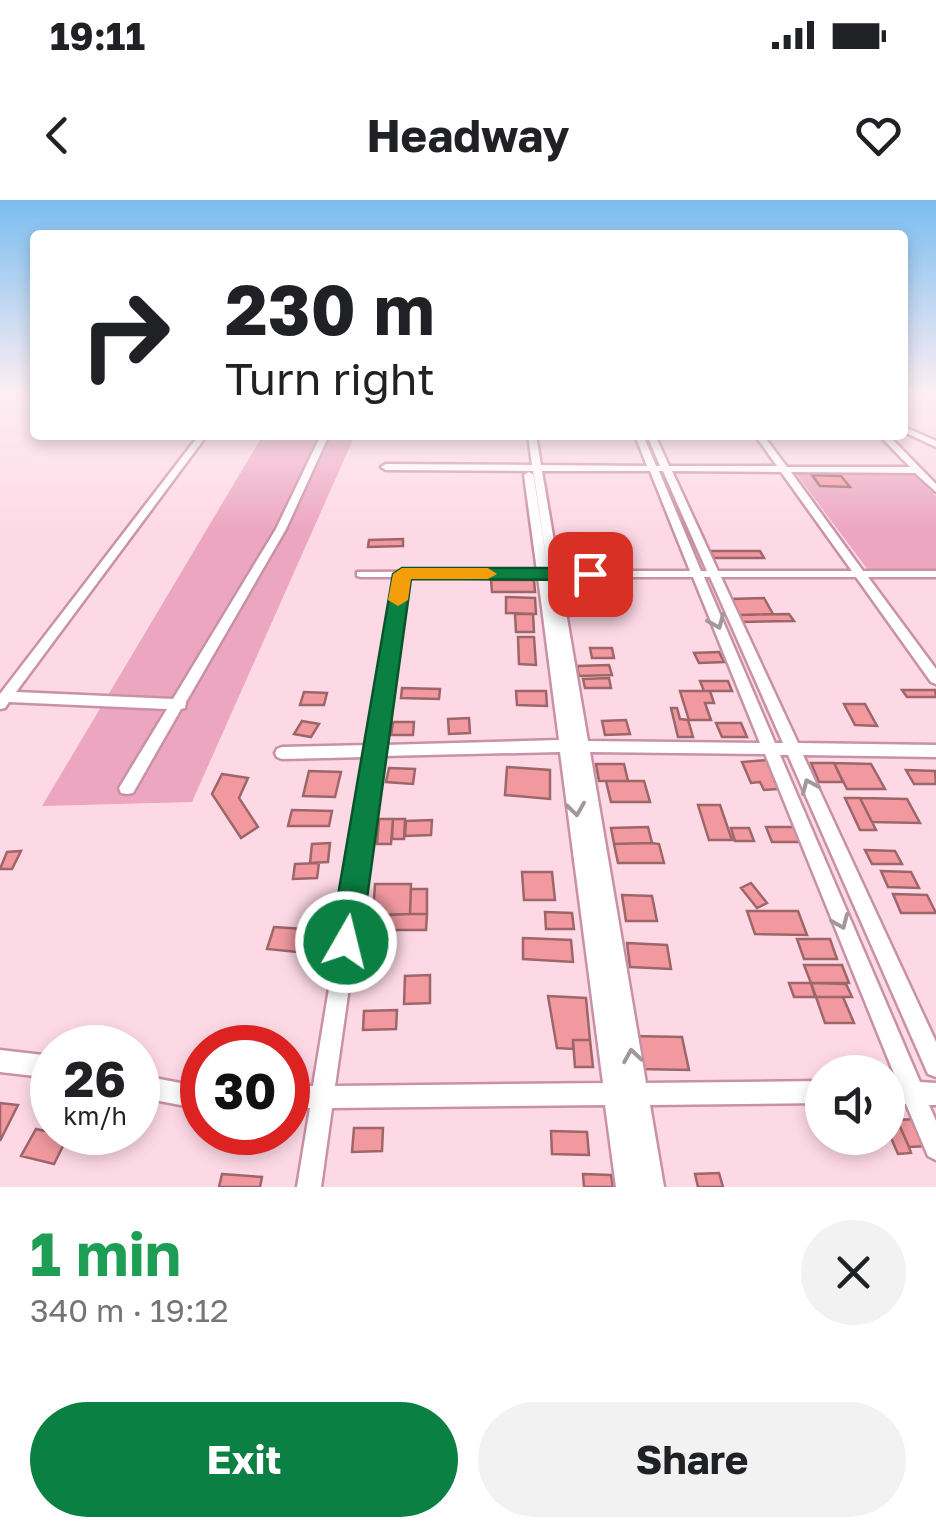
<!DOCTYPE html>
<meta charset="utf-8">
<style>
:root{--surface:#fff;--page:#f2f2f2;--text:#202124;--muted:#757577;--accent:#0b8043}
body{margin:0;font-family:"Golos Text",sans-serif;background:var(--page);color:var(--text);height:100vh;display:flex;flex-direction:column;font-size:38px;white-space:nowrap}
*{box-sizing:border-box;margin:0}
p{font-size:32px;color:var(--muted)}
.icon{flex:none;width:55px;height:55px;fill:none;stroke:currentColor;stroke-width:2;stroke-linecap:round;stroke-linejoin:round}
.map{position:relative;height:987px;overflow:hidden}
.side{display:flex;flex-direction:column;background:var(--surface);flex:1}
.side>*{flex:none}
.guide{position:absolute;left:30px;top:30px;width:878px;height:210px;border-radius:10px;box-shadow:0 5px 15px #0003;background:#fff;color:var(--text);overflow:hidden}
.fabs{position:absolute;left:805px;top:855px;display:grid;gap:20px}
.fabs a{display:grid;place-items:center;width:100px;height:100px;border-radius:50%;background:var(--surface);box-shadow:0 5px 15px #0003;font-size:50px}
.speed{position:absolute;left:30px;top:825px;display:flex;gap:20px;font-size:50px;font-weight:700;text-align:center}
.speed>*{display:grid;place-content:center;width:130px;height:130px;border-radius:50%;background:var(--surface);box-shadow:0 5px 15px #0003;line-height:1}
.speed small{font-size:25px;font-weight:400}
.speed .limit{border:15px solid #d22;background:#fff;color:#111}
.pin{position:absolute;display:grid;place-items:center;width:85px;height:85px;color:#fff;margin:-42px;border-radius:20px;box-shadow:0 5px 15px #0006}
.me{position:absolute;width:110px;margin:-55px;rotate:8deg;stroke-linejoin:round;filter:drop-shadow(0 0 8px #0008)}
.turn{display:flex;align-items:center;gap:35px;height:210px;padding:0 30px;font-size:45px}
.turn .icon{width:130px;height:130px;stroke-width:2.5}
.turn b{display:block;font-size:70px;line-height:85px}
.round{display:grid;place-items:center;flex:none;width:105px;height:105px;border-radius:52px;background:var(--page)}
.headline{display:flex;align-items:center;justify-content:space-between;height:170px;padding:0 30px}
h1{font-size:60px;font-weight:700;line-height:75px;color:#1e9e55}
.button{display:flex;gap:20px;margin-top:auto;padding:20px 30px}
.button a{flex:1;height:115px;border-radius:60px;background:var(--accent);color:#fff;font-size:40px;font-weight:700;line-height:115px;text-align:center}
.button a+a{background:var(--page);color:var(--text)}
.status{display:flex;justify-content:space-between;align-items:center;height:70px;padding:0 50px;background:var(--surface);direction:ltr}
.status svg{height:28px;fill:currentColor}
header{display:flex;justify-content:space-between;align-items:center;height:130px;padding:0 30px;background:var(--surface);font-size:45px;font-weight:700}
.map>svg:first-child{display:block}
.green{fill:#eca6c0}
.building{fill:#f299a0;stroke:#9d6669;stroke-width:2.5}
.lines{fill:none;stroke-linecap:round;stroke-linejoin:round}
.street-casing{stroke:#c991a6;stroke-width:5}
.street{fill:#fff;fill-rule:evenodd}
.oneway{stroke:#a0989b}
.route{fill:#0b8043;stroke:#07532c;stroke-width:2.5}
.slow{fill:#f59e0b}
</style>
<div class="status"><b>19:11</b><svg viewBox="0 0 49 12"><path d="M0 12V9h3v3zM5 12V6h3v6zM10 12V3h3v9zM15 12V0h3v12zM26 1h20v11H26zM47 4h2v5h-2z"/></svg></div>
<header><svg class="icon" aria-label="back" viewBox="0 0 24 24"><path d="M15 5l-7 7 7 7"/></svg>Headway<svg class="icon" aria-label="heart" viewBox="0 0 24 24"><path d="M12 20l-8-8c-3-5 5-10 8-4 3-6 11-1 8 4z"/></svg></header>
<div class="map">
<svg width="936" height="987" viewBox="0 0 936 987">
<rect width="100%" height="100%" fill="#fdd9e6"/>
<path class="green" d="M263,235H355L192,602L42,606Z
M794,271L912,272L936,296V369L868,370Z"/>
<path class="building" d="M812,275L841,276L850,287L820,286Z
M403,339V346L368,347L369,340Z
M710,351H760L764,358H714Z
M558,356L589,357L591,365H560Z
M491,380H534L535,392H492Z
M588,391L592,401L567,402L565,392Z
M506,397L535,398L536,414L506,413Z
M764,398L773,414L738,415L730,399Z
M515,414H533L534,432H516Z
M789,414L794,421L742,422L738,415Z
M518,437H534L536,465L519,464Z
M590,448H612L614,458H592Z
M719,452L724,462L699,463L694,453Z
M609,465L612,475L579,476L577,466Z
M609,478L611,488H585L583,479Z
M700,481H728L732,491H704Z
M402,488L440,489L439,499L401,498Z
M902,490H935L936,497H907Z
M516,491H546L547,506L517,505Z
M680,491H710L714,503H705L711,520H689Z
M304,492L327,493L324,505H300Z
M844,504H865L877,526L855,525Z
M671,508H677L680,519L688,520L693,537H678Z
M469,518L470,533L449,534L448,519Z
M626,520L630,534L605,535L602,521Z
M302,521L319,524L311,537L294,534Z
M393,522H414L413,535H391Z
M716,523H741L747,537H722Z
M768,560L779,581L775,582L779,589L764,590L760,582L751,583L742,562Z
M811,563H834L843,582H819Z
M834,563L871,564L885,589H847Z
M596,564H624L628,581H599Z
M507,567L550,570V599L505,595Z
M389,568L415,569L413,584L386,582Z
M906,570L935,571L936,584H914Z
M309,571L341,572L335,597L303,596Z
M222,574L248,578L239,598L258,627L241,638L212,594Z
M606,581H644L650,602H611Z
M845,598H860L876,630H860Z
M860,598L907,599L920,623L872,622Z
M698,605H720L732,640H709Z
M292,610L332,611L329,626H288Z
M379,619H393L391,644H377Z
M393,619H405L404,639H392Z
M432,620L431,635L405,636L406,621Z
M648,627L652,643L614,644L611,628Z
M766,627H796L803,642H772Z
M731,628H749L754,641H735Z
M330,643L328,662L310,663L312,644Z
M652,643L659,644L664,663H618L614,644Z
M865,650L895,651L902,664H872Z
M21,651L12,669H0L7,652Z
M319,663L317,678L293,679L295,664Z
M881,671L911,672L919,688L888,687Z
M522,672H552L555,700H524Z
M751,683L767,703L757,708L741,688Z
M375,684H411L410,714L373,715Z
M411,689H427V714H410Z
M893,694L927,695L936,713H901Z
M622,695L652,696L657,721H626Z
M747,711H798L807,735L755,734Z
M545,712L572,713L574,729H546Z
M410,714H427L426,730H387V715Z
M274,727L303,729L297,752L267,749Z
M523,738L571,740L573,762L523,759Z
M797,739H830L837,759H804Z
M627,743L667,745L671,769L630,767Z
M804,765H842L849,783H811Z
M430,775V803L404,804L405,776Z
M789,783H811L815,797H794Z
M811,783L846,784L852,797H816Z
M548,796L586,798L590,840H573V849L557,848Z
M816,797H843L854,823H825Z
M397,810L396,829L363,830L364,811Z
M633,836L682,837L689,870L638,869Z
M573,840H590L593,867H575Z
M0,903L18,905L0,941Z
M916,919L928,946L909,947L897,920Z
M897,920L909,947L911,953L898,954L888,931V921Z
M354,928H383L382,951L352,952Z
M36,929L68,936L54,964L21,956Z
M551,931L587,932L589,955L552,954Z
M719,973L723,987H698L695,974Z
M222,974L262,977L260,987H219Z
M583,974L611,975L613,987H584Z"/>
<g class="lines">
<g class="street-casing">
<path id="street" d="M902,226L936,241V247L902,231Z
M199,235H207L16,492L173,499L276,329L321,235H329L286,329L186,502L185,508L181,509L133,593L127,594L121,593L119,588L167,509L9,502L5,508L0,509V494Z
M528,235H536L541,265L647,266L635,235H643L656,266H660L647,235H655L669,266H777L755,235H763L787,267H910L879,235H888L936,284V292L915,273L791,272L863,371H936V377H868L936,469V484L931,482L856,377H721L798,543L936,545V557L803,555L936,842V877L928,874L788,555H780L920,882L936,883V905H929L936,921V960L928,956L906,904L888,903V881H897L765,554L590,552L646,883L822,881V903L650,905L664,987H640L628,905L640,987H616L605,905L332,908L321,987H297L310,908H288V886H313L367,557L282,559L277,557L275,553L277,549L282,547L369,545L396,377H361L357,376V372L537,371L524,275L529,272L534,275L548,371L533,271L386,270L381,267L386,264L532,265ZM542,271H650L690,371H559ZM659,271H663L707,371H701ZM672,271L781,272L852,371H718ZM407,377H538L559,540L384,545ZM560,377H693L760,543L588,541ZM704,377H710L783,543H775ZM560,552L603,883L335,886L382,556Z
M0,850L52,856V878L0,872Z
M138,875L202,887V909L138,897Z"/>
</g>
<use href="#street" class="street"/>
</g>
<defs><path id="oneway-chevron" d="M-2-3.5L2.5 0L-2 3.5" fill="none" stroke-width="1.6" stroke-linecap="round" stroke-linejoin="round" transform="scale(2.5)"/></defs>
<g class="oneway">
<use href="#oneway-chevron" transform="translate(717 422) rotate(67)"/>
<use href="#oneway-chevron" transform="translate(809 586) rotate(-114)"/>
<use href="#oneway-chevron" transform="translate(576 609) rotate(82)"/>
<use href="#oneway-chevron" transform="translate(841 722) rotate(67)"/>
<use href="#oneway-chevron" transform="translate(632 856) rotate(-99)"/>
</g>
<linearGradient id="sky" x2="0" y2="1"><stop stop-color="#7abdf0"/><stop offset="0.58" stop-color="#feeef4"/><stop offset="1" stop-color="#feeef4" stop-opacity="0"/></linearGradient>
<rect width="936" height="331" fill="url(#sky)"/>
<path class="route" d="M402,368H590L599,374L590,380L411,379L361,742L357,753L346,758L335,753L330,742L393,374Z"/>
<path class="slow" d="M402,368H488L497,374L488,379H411L408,400L398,406L388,400L393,374Z"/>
</svg>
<div class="fabs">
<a><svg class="icon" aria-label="sound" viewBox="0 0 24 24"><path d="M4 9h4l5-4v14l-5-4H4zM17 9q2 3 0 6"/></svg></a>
</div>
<div class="speed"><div>26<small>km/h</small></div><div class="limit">30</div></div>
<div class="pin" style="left:590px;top:374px;background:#d93025"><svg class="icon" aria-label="arrive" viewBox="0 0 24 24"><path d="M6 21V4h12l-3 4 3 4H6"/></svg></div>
<svg class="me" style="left:346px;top:742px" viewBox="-20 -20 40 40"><circle r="17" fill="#0b8043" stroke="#fff" stroke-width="3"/><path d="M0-11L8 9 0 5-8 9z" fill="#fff"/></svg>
<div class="guide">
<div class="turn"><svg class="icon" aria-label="right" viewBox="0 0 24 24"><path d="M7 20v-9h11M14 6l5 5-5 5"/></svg><div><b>230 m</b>Turn right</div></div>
</div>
</div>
<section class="side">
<div class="headline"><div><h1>1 min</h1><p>340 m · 19:12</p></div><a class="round"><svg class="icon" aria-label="close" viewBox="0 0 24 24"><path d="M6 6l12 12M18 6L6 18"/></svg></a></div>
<div class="button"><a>Exit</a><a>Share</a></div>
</section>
